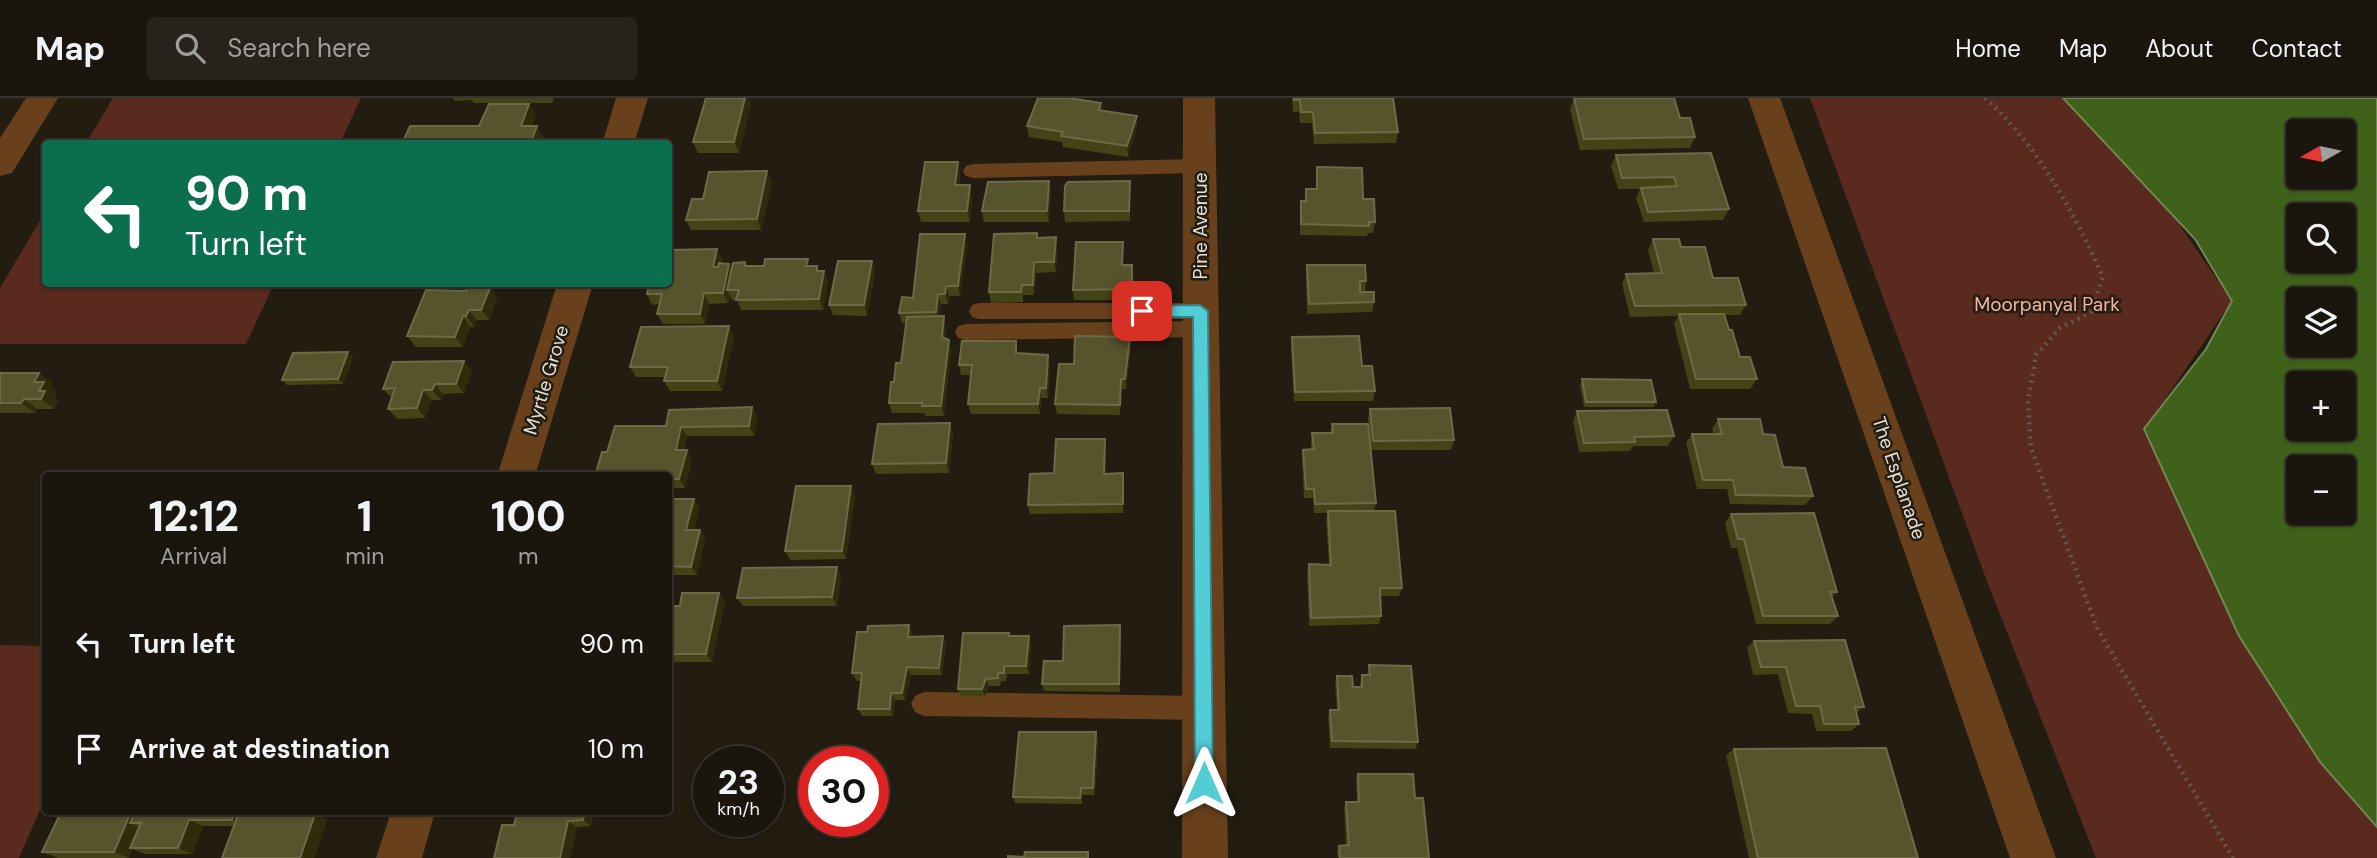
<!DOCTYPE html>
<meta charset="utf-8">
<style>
:root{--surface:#1a150d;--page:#27221b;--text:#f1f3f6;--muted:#9f9f9d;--line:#38342e}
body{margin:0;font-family:"DM Sans",sans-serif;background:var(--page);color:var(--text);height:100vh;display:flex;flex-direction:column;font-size:26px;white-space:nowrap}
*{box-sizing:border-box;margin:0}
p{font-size:23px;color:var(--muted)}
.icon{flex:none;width:38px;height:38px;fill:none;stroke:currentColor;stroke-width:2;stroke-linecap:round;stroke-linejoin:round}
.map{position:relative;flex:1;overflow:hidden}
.details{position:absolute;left:42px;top:374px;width:630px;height:343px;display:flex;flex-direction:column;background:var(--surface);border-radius:7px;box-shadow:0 2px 5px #0004,0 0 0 2px var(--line)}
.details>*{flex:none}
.hud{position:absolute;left:42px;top:42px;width:630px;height:147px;border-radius:7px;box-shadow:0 2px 5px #0004,0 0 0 2px var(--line);background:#0b6e4f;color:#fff;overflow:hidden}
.needle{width:46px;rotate:261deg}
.fabs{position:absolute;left:2286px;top:21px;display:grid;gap:14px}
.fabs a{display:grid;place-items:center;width:70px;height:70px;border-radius:7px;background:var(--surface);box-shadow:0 2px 5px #0004,0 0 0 2px var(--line);font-size:35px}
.speed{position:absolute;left:693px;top:648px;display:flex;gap:14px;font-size:35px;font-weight:700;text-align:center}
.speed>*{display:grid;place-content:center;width:91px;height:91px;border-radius:50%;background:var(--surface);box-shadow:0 2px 5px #0004,0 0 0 2px var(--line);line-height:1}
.speed small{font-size:18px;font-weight:400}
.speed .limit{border:10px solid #d22;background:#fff;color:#111}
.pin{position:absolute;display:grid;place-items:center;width:60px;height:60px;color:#fff;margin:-30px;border-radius:14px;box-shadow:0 4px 10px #0006}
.me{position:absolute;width:77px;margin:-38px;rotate:0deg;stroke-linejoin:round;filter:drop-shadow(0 0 5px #0008)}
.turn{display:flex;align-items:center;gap:24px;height:147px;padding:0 28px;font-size:32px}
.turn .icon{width:91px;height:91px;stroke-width:2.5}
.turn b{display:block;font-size:49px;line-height:60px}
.eta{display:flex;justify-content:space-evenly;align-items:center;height:119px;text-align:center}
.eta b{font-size:42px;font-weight:800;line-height:49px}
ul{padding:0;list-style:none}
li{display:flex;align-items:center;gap:21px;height:105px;padding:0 28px}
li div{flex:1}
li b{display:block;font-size:26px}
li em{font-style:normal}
header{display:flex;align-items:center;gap:42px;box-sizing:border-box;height:98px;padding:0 35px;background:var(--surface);border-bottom:2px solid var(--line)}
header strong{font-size:33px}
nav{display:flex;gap:38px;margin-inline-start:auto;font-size:24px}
.search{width:490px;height:63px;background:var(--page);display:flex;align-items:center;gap:18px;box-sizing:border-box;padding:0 24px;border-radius:7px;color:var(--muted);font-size:26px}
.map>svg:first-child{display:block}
.green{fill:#592a1d}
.water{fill:#3f6119;stroke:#718853;stroke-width:2;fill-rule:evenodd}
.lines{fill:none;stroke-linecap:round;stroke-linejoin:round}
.path{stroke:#625d53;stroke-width:4.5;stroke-dasharray:2 5;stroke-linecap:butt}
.service{fill:#68411c;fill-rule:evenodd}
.minor{fill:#68411c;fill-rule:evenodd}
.tertiary{fill:#68411c;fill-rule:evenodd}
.wall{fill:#444317}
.shaded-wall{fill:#2f2c0c}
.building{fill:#56542c;stroke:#6c6a47;stroke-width:2}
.route{fill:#52ccd5;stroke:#35858a;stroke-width:2}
.labels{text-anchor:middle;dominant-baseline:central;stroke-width:5;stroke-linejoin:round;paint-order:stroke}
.street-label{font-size:19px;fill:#e6e2db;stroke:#221c11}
.park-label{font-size:19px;fill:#f6b4a1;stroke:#221c11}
</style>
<header>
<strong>Map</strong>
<div class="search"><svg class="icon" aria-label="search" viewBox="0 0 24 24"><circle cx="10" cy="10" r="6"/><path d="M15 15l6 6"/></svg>Search here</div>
<nav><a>Home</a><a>Map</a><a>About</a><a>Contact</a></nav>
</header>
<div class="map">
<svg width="2377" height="760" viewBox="0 0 2377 760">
<rect width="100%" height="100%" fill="#221c11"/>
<path class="green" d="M113,0H361L340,45H86Z
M1810,0H2063L2174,119L2232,203L2145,331L2239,538L2320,664L2377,729V760H2096L1988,486Z
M45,114L46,186H274L246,246H0V190Z
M0,547L45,548V700L19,760H0Z"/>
<path class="water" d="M2063,0H2377V729L2320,664L2239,538L2144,331L2206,251L2232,203L2195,141ZM2298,33H2343V79H2298ZM2343,117V163H2298V117ZM2343,201V247H2298V201ZM2298,285H2343V331H2298ZM2298,369H2343V415H2298Z"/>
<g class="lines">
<path class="path" d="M1985,0C2039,49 2073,113 2103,179L2091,214L2060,230L2036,257L2028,303L2031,350L2097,530L2233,760"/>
<path class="service" d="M1199,61L1206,63L1209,68L1206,73L1199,75L973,80L966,78L963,73L966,68L973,66Z
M979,205H1201L1208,207L1211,213L1208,219L1201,221H979L972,219L969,213L972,207Z
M1200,223L1207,225L1211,231L1207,237L1200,239L966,242L958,240L955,234L958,228L966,226Z
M924,594L1204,598L1213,602L1217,610L1213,618L1204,622L924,618L915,614L911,606L915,598Z"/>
<path class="minor" d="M26,0H58L12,75L0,78V40Z
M616,0H648L634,46H602Z
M1183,0H1215L1228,760H1182Z
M557,186H593L535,378H497Z
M391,714H435L422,760H376Z"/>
<path class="tertiary" d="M1748,0H1780L2056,760H2010Z"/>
</g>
<path class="wall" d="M453,0H554L552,5H474L472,2L455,3Z
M1292,0H1393L1398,34L1396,45L1314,46L1312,25H1300L1299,14H1293Z
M1574,0L1680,20L1695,39L1690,50L1580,52L1570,11Z
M1101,5L1102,12L1137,29L1128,59L1063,49L1062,44L1029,39L1027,28Z
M751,6L739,55H698L693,44Z
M1711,55L1729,111L1723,122L1644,124L1636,100L1640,91H1618L1611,68L1616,57Z
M1317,69L1363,101L1375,124L1373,135H1368L1367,138L1300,137V114L1301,103H1305L1306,91H1316Z
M960,75L959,87L972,98L970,124H921L918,113Z
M1049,83L1051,94L1049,124H984L982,113Z
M1130,83V123L1065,124L1064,113Z
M772,84L761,132H691L686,122Z
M1037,135L1038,140L1056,139L1057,150L1056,174L1036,175L1034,197H1023V204L991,205L989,194Z
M1653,141L1681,149L1713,180L1746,207L1740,217H1725L1740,259L1757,281L1750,291H1690L1674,226L1678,218L1630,219L1622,186L1626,176L1654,175L1648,152Z
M1123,144V167H1132V202H1074L1073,192Z
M967,147L960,198H949L948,206H941L939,219L946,229L945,241L949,242L951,252L944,318H925L924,315H892L889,305L894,284L901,265L906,225H902L899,215Z
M717,151L722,161L721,166L731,170L745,164L747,168H811L819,173H824L828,184L823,212H741L737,202H732L730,198L728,205L709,206L705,226H663L657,216L659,206L652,207L647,196Z
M872,163L875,174L867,218L833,217L829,207Z
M1307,167L1366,183L1365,193H1360V194L1374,204L1372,214L1307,216L1306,177Z
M490,190L497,200L489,222H477L474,229H470L463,249H416L407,238L466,193Z
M734,238L722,293H670L664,283L665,279H636L630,269Z
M1130,239L1131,249L1126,291H1121L1120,317L1057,316L1055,306L1074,266Z
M1292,239L1362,268L1375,293L1373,303H1294L1291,249Z
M348,254L353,260L343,286L287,287L282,282Z
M1018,255L1048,257L1050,267L1048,300H1041L1040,316H971L968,306L971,277H961L959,267Z
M464,263L472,273L464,295L443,296L441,302H432L425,320L397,321L388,311L392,300L383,291Z
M0,275H39L52,285L50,289L57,294L54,300L58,303L54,311H37L35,315H0Z
M1582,281L1656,304L1654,309H1584L1580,287Z
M752,309L757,319L754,338H687L684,352L692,362L685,390H668V378L607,354L666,328Z
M1370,311L1454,342L1451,352H1371L1376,405L1374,413L1402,490L1399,498H1380L1381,518L1379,526L1309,528L1307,475L1309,466L1329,467L1326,421L1328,415H1314L1313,400H1304L1302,361L1303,352H1311V345L1312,335H1330L1332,326L1370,342L1368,320Z
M1577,313L1674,338L1668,348H1633L1630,353L1579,354L1573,323Z
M1718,321L1763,336L1783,369L1813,398L1805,407L1730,406L1727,391H1697L1686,345L1692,336H1714L1712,331Z
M950,325L953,334L949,375L876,376L872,366Z
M1105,341L1106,350L1105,376L1123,375V415L1030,416L1028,407L1054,375Z
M855,397L846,461L790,462L785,453Z
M668,401L700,410L694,432H700L705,441L697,477H668Z
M1731,416L1837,494L1832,499L1838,518L1830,526H1756L1737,450H1731L1725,425Z
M841,477L837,508H743L737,500Z
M725,503L712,564H668V508H680Z
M913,535L912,538L946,546L942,577H911L905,602H895L893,618H862L858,611L861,583H857L852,575Z
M1009,535L1010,538L1031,546L1029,576H1007L1006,583H1001L1000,588H989L985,598H961L958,591Z
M1121,535L1120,594L1044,593L1042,586Z
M1754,543L1864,609L1856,615L1859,626L1851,633H1816L1812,616L1788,615L1778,576L1753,577L1747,550Z
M1369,567L1418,644L1415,651L1330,650L1328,619L1330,612H1337L1335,586L1337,578L1353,589H1360V585L1362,577H1367Z
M1096,634L1098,640L1095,697H1082V706L1015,705L1013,699Z
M1734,651L1918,760H1749L1726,657Z
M1358,676L1415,700L1429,760H1338L1337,753L1339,748H1346L1344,710L1346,704H1357L1356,682Z
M61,714L249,717L315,716L327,722L314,760H222L234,728H203L192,756H145L132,751L129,760H58L42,754Z
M594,714L591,728L577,729L570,760H494L514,727Z"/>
<path class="shaded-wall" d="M745,0H748L751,6L739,55L734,44Z
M529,6L536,17L528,39L521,28Z
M1137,18V29L1128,59L1127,48Z
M537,28L543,39L541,46H530Z
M958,64L960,75L958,98L955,87Z
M767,73L772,84L761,132L757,121Z
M1049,83L1051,94L1049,124L1047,113Z
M970,87L972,98L970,124L967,113Z
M965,136L967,147L960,198L958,188Z
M1056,139L1057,150L1056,174L1054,164Z
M717,151L722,161L718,180L713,169Z
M872,163L875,174L867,218L864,207Z
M1034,164L1036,175L1034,197L1033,187Z
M729,166L734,176L727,192L730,198L728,205L723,195Z
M824,173L828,184L823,212L819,201Z
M946,188L949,198L948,206L945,196Z
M490,190L497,200L489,222L481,212Z
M704,195L709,206L705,226L700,216Z
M938,196L941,206L938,225L936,214Z
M469,212L477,222L474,229L466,218Z
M463,218L470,229L463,249L455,239Z
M944,218L946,229L944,249L942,239Z
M729,228L734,238L722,293L717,283Z
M1130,239L1131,249L1126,291L1125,281Z
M949,242L951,252L944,318L941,308Z
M348,254L353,260L343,286L338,281Z
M1048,257L1050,267L1048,300L1046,290Z
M464,263L472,273L464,295L456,286Z
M39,275L52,285L50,289L57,294L54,300L58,303L54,311L41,301L39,293L34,284Z
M435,286L443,296L441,302L432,292Z
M1040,290L1041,300L1040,316L1038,306Z
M423,292L432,302L425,320L417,310Z
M24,301L37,311L35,315L21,305Z
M752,309L757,319L754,338L749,328Z
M950,325L953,334L949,375L946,365Z
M681,329L687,338L682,361L676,352Z
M1105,341L1106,350L1105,385L1104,376Z
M687,352L692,362L685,390L679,381Z
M1123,375L1124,385L1123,415Z
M851,388L855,397L846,461L842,453Z
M694,401L700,410L692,441L686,432Z
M700,432L705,441L697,477L691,469Z
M837,469L841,477L837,508L832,499Z
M668,491L671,494L668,506Z
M719,495L725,503L712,564L706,556Z
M909,527L913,535L911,546L908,539Z
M1120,527L1121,535L1120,594L1119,586Z
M943,538L946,546L942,577L939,570Z
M1029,538L1031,546L1029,576L1026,568Z
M907,569L911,577L905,602L902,595Z
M986,581L989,588L985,598L982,591Z
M891,595L895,602L893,618L890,611Z
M1096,634L1098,640L1095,697L1093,690Z
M131,714H148L141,725H130L141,730L130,750L132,751L129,760L114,754Z
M235,714H250L245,728L232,722Z
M585,714H594L591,728L583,722Z
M315,716L327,722L314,760H300Z
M189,722L203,728L192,756L178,750Z
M568,723L577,729L570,760H561Z"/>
<path class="building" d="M706,0H745L734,44H693Z
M1038,0H1069L1101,5L1098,12L1137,18L1127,48L1061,38L1063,34L1027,28Z
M1294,0H1393L1398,34L1315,35L1313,14H1301L1300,2H1294Z
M1574,0H1674L1680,20H1690L1695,39L1584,41Z
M489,6H529L521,28H537L530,46H402L410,28H479Z
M1711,55L1729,111L1648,114L1641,90L1677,88L1674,79L1622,80L1616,57Z
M925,64H958L955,87H970L967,113H918Z
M1317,69L1362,70L1363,101H1374L1375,124H1369V128L1301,126V103H1306V91H1317Z
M767,73L757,121L686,122L692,101H703L709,74Z
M1049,83L1047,113H982L988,84Z
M1130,83L1129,113H1064L1065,88L1068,84Z
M1037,135V140L1056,139L1054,164H1034L1033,187H1022L1021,194H989L994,136Z
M920,136H965L958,188H946L945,196H938L936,214L899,215L902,199L913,200Z
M1653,141H1679L1681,149H1705L1713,180H1738L1746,207L1635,208L1626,176L1662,175Z
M1076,144H1123L1122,167H1132V191L1073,192Z
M717,151L713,169H718L719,165L729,166L723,195H704L700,216H657L662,196H647L649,186H668L669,152Z
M765,161H808L806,168H817V173H824L819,201L736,202L739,192H727L733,165L745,164V168H764Z
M838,163H872L864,207H829Z
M1307,167H1365L1366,183H1360V194H1374V204L1309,206Z
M467,190H490L481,212H469L466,218H463L455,239L407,238L426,192L466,193Z
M1679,216H1724L1729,232H1732L1740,259H1750L1757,281H1696Z
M944,218L942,239L949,242L941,308H922V305H889L891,284H894L896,265H901L907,219Z
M729,228L717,283H664L668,269H630L641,229Z
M1075,238L1130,239L1125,281H1121L1120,307L1055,306L1059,266H1074Z
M1359,238L1362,268H1372L1375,293L1295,294L1292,239Z
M962,243H1016V255L1048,257L1046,290H1040L1038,306H968L972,267H959Z
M348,254L338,281L282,282L293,255Z
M464,263L456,286H435L432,292H423L417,310L388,311L395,290L383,291L393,264Z
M0,275H39L34,284H44L39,293H45L41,301H24L21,305H0Z
M1582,281L1651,282L1656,304H1586Z
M752,309L749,328L681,329L676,352H687L679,381H668V378H595L602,354H607L615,328H666L669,312Z
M1450,310L1454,342L1373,343L1370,311Z
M1667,312L1674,338L1634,339L1635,344L1584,345L1577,313Z
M1718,321H1760L1763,336L1775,337L1783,369L1805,370L1813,398L1736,397L1733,382H1703L1692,336H1722Z
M950,325L946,365L872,366L878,326Z
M1332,326H1368L1376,405L1315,406L1314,391H1306L1303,352L1314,351L1312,335H1333Z
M1056,341H1105L1104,376L1123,375V406L1028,407L1030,376L1054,375Z
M796,388H851L842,453H785Z
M668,401H694L686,432H700L691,469L668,468Z
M1328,413H1395L1402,490H1380L1381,518L1311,520L1309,466L1331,467Z
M1814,415L1837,494H1830L1838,518H1763L1744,441H1738L1731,416Z
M837,469L832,499L737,500L743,470Z
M682,495H719L706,556H668V508H680Z
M909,527L908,539L943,538L939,570L907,569L902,595H891L890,611H858L862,575H852L857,534H867L868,528Z
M1120,527L1119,586H1042L1044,563H1063L1064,528Z
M963,535H1009V538H1029L1026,568H1004V575H998V580L986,581L982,591H958Z
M1845,542L1864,609H1855L1859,626H1824L1820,608H1796L1786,569H1761L1754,543Z
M1369,567L1411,568L1418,644L1332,643L1330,612H1339L1337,578H1352L1353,589H1362V577H1370Z
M1019,634H1096L1093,690H1081L1080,700L1013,699Z
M1886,650L1918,760H1758L1734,651Z
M1358,676H1413L1415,700H1423L1429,760H1340L1339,748L1349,747L1346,704H1359Z
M61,714H131L114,754H42Z
M135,714H235L232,722H189L178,750H130L141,725H130Z
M517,714H585L583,722L568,723L560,760H494L502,727H514Z
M315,716L300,760H222L238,717Z
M1025,754H1088V760H1008V758L1024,759Z"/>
<path class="route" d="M1200,207L1208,213L1213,685L1211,691L1204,694L1198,691L1195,685L1193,219H1142L1135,213L1142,208Z"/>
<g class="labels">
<g class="street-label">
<text transform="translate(1200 128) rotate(-90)">Pine Avenue</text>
<text transform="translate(546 282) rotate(-73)">Myrtle Grove</text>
<text transform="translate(1899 380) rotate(71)">The Esplanade</text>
</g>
<g class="park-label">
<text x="2047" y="206">Moorpanyal Park</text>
</g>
</g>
</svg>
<div class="fabs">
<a><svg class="needle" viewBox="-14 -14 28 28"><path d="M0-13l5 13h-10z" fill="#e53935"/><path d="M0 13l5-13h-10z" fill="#9f9f9d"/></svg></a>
<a><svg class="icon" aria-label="search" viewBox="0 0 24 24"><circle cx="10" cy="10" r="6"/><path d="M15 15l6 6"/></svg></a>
<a><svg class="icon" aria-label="layers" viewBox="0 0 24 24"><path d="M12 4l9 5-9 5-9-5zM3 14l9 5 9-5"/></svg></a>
<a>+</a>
<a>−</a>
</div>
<div class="speed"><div>23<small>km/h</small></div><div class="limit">30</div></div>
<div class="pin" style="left:1142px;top:213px;background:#d93025"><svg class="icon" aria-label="arrive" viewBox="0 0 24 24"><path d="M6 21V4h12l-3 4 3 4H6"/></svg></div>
<svg class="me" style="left:1204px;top:685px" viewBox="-20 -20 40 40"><path d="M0-17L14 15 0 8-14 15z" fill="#52ccd5" stroke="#fff" stroke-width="4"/></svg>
<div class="hud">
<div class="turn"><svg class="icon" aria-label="left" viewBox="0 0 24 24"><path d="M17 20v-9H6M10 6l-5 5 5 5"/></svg><div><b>90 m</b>Turn left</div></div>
</div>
<section class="details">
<div class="eta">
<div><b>12:12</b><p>Arrival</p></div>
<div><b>1</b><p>min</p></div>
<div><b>100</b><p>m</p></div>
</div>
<ul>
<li><svg class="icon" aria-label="left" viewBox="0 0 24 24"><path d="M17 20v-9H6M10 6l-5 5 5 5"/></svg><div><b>Turn left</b></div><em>90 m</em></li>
<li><svg class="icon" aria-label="arrive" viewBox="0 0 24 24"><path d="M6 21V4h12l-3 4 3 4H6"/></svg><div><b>Arrive at destination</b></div><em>10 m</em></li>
</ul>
</section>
</div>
